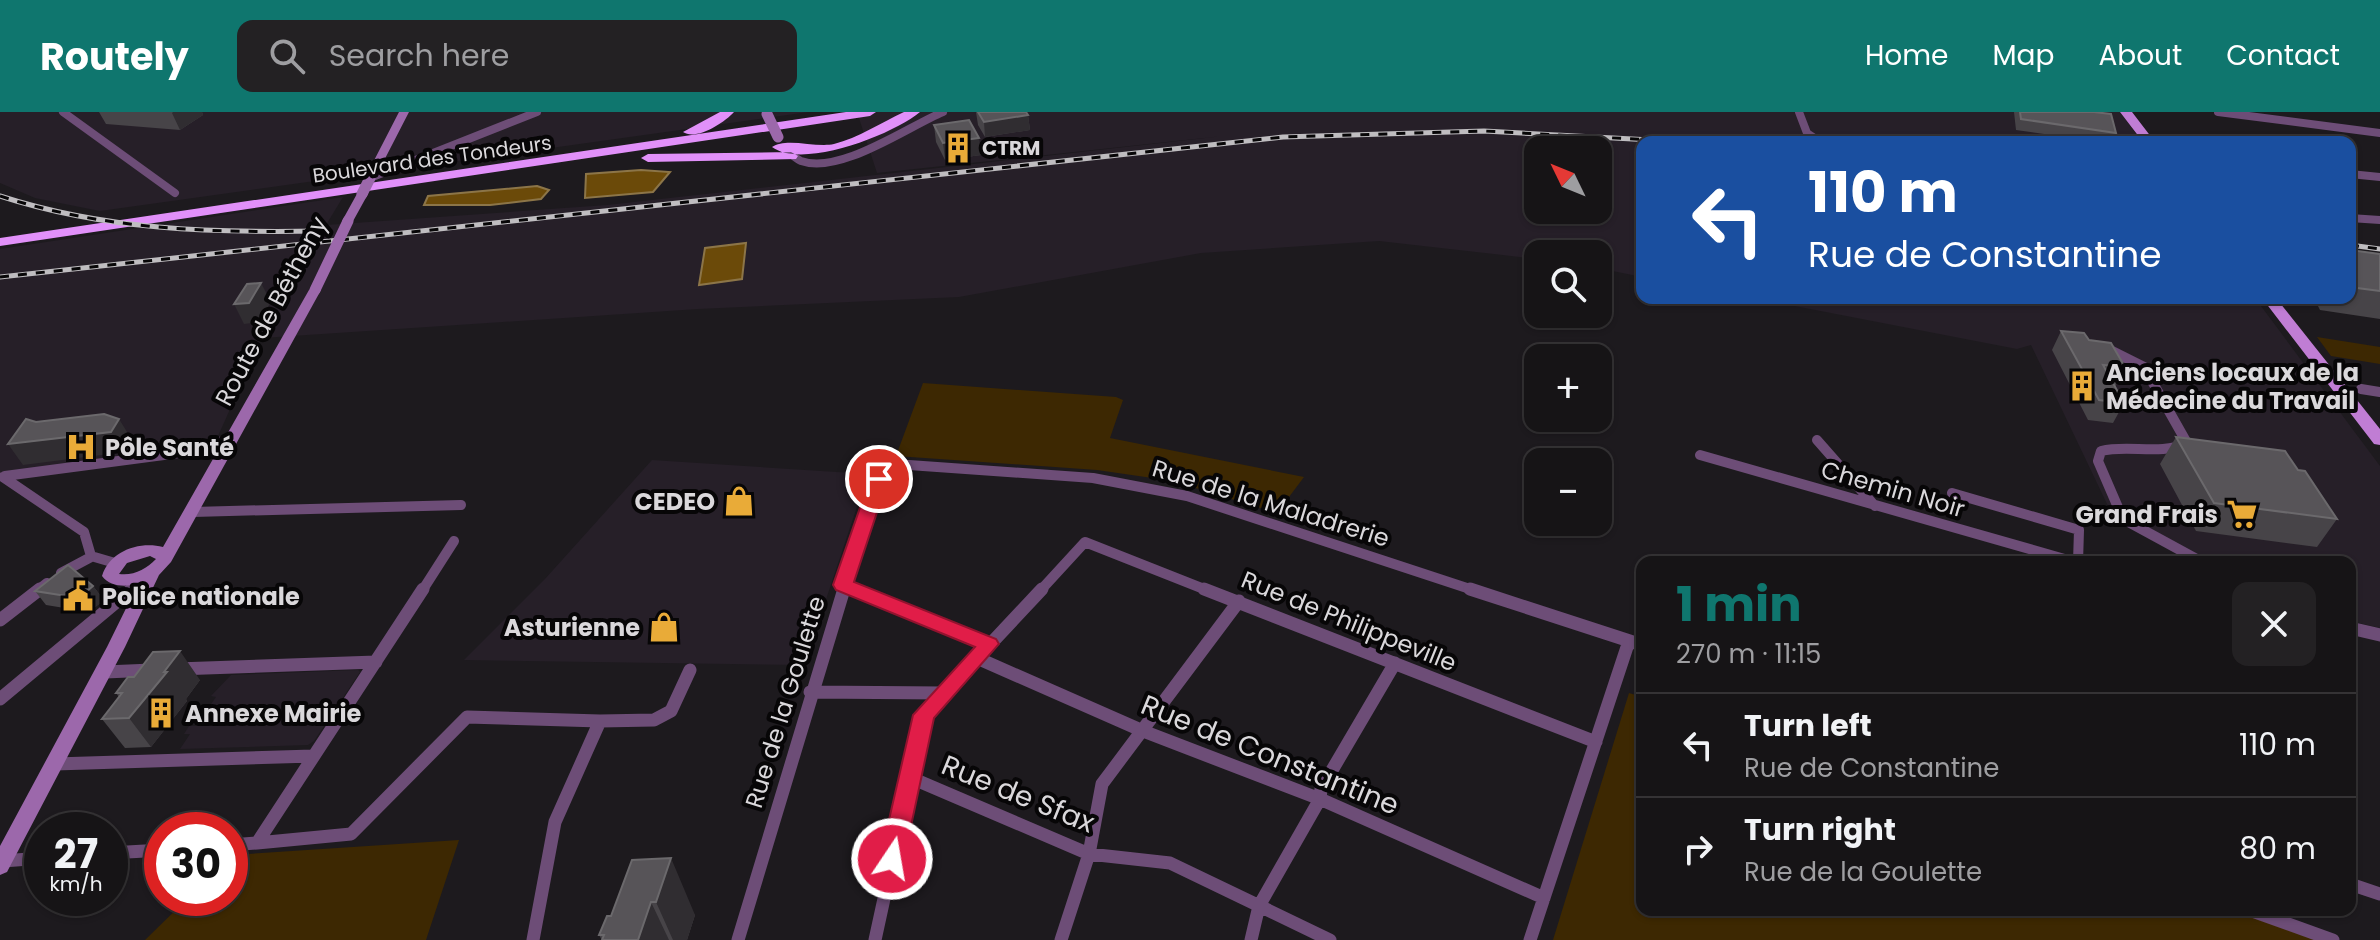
<!DOCTYPE html>
<meta charset="utf-8">
<style>
:root{--surface:#161416;--page:#232123;--text:#f1f3f6;--muted:#9e9ea1;--line:#353335;--accent:#0f766e}
body{margin:0;font-family:Poppins,sans-serif;background:var(--page);color:var(--text);height:100vh;display:flex;flex-direction:column;font-size:30px;white-space:nowrap}
*{box-sizing:border-box;margin:0}
p{font-size:26px;color:var(--muted)}
.icon{flex:none;width:44px;height:44px;fill:none;stroke:currentColor;stroke-width:2;stroke-linecap:round;stroke-linejoin:round}
.map{position:relative;flex:1;overflow:hidden}
.panel{position:absolute;left:1636px;top:444px;width:720px;height:360px;display:flex;flex-direction:column;background:var(--surface);border-radius:16px;box-shadow:0 2px 6px #0004,0 0 0 2px var(--line)}
.panel>*{flex:none}
.guide{position:absolute;left:1636px;top:24px;width:720px;height:168px;border-radius:16px;box-shadow:0 2px 6px #0004,0 0 0 2px var(--line);background:#1a4fa0;color:#fff;overflow:hidden}
.needle{width:52px;rotate:313deg}
.tools{position:absolute;left:1524px;top:24px;display:grid;gap:16px}
.tools a{display:grid;place-items:center;width:88px;height:88px;border-radius:16px;background:var(--surface);box-shadow:0 2px 6px #0004,0 0 0 2px var(--line);font-size:40px}
.speed{position:absolute;left:24px;top:700px;display:flex;gap:16px;font-size:40px;font-weight:700;text-align:center}
.speed>*{display:grid;place-content:center;width:104px;height:104px;border-radius:50%;background:var(--surface);box-shadow:0 2px 6px #0004,0 0 0 2px var(--line);line-height:1}
.speed small{font-size:20px;font-weight:400}
.speed .limit{border:12px solid #d22;background:#fff;color:#111}
.pin{position:absolute;display:grid;place-items:center;width:68px;height:68px;color:#fff;margin:-34px;border:4px solid #fff;border-radius:50%;box-shadow:0 2px 8px #0007}
.me{position:absolute;width:88px;margin:-44px;rotate:12deg;stroke-linejoin:round;filter:drop-shadow(0 0 6px #0008)}
.turn{display:flex;align-items:center;gap:28px;height:168px;padding:0 40px;font-size:36px}
.turn .icon{width:104px;height:104px;stroke-width:2.5}
.turn b{display:block;font-size:56px;line-height:68px}
.round{display:grid;place-items:center;flex:none;width:84px;height:84px;border-radius:16px;background:var(--page)}
.overview{display:flex;align-items:center;justify-content:space-between;height:136px;padding:0 40px}
h1{font-size:48px;font-weight:700;line-height:60px;color:var(--accent)}
ul{padding:0;list-style:none}
li{display:flex;align-items:center;gap:24px;height:104px;padding:0 40px;border-top:2px solid var(--line)}
li div{flex:1}
li b{display:block;font-size:30px}
li em{font-style:normal}
header{display:flex;align-items:center;gap:48px;box-sizing:border-box;height:112px;padding:0 40px;background:var(--accent);color:#fff}
header strong{font-size:38px}
nav{display:flex;gap:44px;margin-inline-start:auto;font-size:28px}
.search{width:560px;height:72px;background:var(--page);display:flex;align-items:center;gap:20px;box-sizing:border-box;padding:0 28px;border-radius:16px;color:var(--muted);font-size:30px}
.map>svg:first-child{display:block}
.built{fill:#261f28;fill-rule:evenodd}
.green{fill:#3d2802}
.water{fill:#6b4a09;stroke:#8c7548;stroke-width:2}
.lines{fill:none;stroke-linecap:round;stroke-linejoin:round}
.street-far2{stroke:#6d4d77;stroke-width:8}
.street-far1{stroke:#6d4d77;stroke-width:10}
.street{stroke:#6d4d77;stroke-width:13}
.secondary{fill:#9c68ab;fill-rule:evenodd}
.primary{fill:#c07dd4;fill-rule:evenodd}
.highway{fill:#e190f9;fill-rule:evenodd}
.rail-casing{stroke:#bfbdc0;stroke-width:5}
.rail{stroke:#070607;stroke-width:3;stroke-dasharray:9;stroke-linecap:butt}
.secondary-bridge{stroke:#9c68ab;stroke-width:11}
.wall{fill:#474448}
.shaded-wall{fill:#302d31}
.building{fill:#575458;stroke:#6b696c;stroke-width:2}
.route{fill:#e11d48;stroke:#92132f;stroke-width:2}
.labels{text-anchor:middle;dominant-baseline:central;stroke-width:8;stroke-linejoin:round;paint-order:stroke}
.far-poi-label{font-size:20px;font-weight:bold;fill:#dad8db;stroke:#070607;text-anchor:start}
.far-street-label{font-size:20px;fill:#dad8db;stroke:#070607}
.street-label{font-size:24px;fill:#dad8db;stroke:#070607}
.poi-label{font-size:24px;font-weight:bold;fill:#dad8db;stroke:#070607;text-anchor:start}
.near-street-label{font-size:28px;fill:#dad8db;stroke:#070607}
</style>
<header>
<strong>Routely</strong>
<div class="search"><svg class="icon" aria-label="search" viewBox="0 0 24 24"><circle cx="10" cy="10" r="6"/><path d="M15 15l6 6"/></svg>Search here</div>
<nav><a>Home</a><a>Map</a><a>About</a><a>Contact</a></nav>
</header>
<div class="map">
<svg width="2380" height="828" viewBox="0 0 2380 828">
<rect width="100%" height="100%" fill="#1d1a1e"/>
<path class="built" d="M0,0H809L100,99L35,86L0,71Z
M857,0H2120L2142,30H1642V165L1598,156V142H1538V147L1379,129L1201,141L959,185L698,197L262,226L218,324L208,330L193,336L0,362V137L343,85L326,113L607,93L1223,24L877,61ZM1538,38H1598V98H1538Z
M1753,186H2255L2380,354V516L2350,509V450H2211L2108,394L2031,233L2017,237Z
M652,348L868,362L804,553L464,548L545,467Z
M358,558L360,560L314,629L308,633L180,637L190,622H184L189,614H196L216,585L211,584L231,563Z"/>
<path class="green" d="M2317,225L2380,235V252L2331,244Z
M923,271L1116,285L1123,288L1110,326L1304,365L1277,401L1173,369L1097,358L896,344Z
M1629,581L1642,585V798H2232L2316,828H1553Z
M459,728L426,828H145L188,786H230V745L233,743Z"/>
<path class="water" d="M641,58L670,60L653,80L585,86L586,62Z
M537,74L549,78L541,87L490,93H424L428,84Z
M746,131L742,167L699,173L705,136Z"/>
<g class="lines">
<path class="street-far2" d="M63,0L175,81
M1799,0L1807,21L1816,27L1889,30
M2218,0L2380,21
M785,38C790,41 796,47 801,49C840,63 907,15 943,0
M2350,62L2380,65
M370,66L537,0
M2350,106L2380,108"/>
<path class="street-far1" d="M2106,236L2144,255L2187,331C2159,344 2130,332 2101,339L2098,349L2123,407L2202,450
M2361,277L2380,280
M1817,328L1875,394
M1700,343L2075,450
M5,364L194,339L211,331L232,328
M3,365L84,420L91,444L115,451
M1952,381L2079,418L2078,450
M193,400L461,393
M61,461L91,445
M843,473L857,479
M37,479L47,471
M422,479L454,429
M843,479L879,367L892,355L909,353L1093,366L1187,384L1476,479
M1040,479L1085,430L1209,479"/>
<path class="street" d="M423,477L257,731L351,722L467,605L600,609L555,710L533,828
M852,477L989,532
M1204,477L1596,630
M1470,477L1642,533
M0,508L40,477
M2350,516L2380,523
M977,546L1143,619L1320,687L1544,786
M177,557L376,550
M105,560L152,558
M810,580L944,581
M0,587L132,477
M600,609L654,608L671,599L690,558
M55,652L313,644
M909,665L1089,742L1170,751L1330,828
M230,733L257,731
M110,741L162,738
M3,749L42,746
M2350,772L2380,782
M2249,798L2333,828
M738,828L844,477
M875,828L924,603L1042,477
M1061,828L1089,742L1102,672L1239,489
M1251,828L1259,794L1320,687L1321,677L1395,551
M1530,828L1629,529"/>
<path class="secondary" d="M399,0H409L375,66L366,68L365,66Z
M358,80L368,82L352,111H344L342,109Z
M315,174L321,178L171,450L159,463L125,535L7,760L0,763V734L107,535L138,472C125,475 110,475 102,464C110,439 139,429 163,435L309,178ZM150,444L156,447C146,457 134,464 119,462L127,451Z"/>
<path class="primary" d="M2120,0H2132L2155,30H2143Z
M2262,186H2276L2380,317V333L2374,332Z"/>
<path class="highway" d="M720,0H734C724,11 696,29 683,20Z
M846,0H876L870,4L0,134V126Z
M904,0H920C894,22 803,58 772,35C786,25 816,36 834,32C858,26 882,10 904,0Z
M791,40L798,44L796,47L648,50L641,46L648,42Z"/>
<g class="rail-casing">
<path id="rail" d="M0,84C105,118 211,121 320,119
M2350,133L2380,137
M0,165L1283,25L1484,19L1689,30"/>
</g>
<use href="#rail" class="rail"/>
<path class="secondary-bridge" d="M767,2L778,25
M362,82L370,66
M315,178L348,109"/>
</g>
<path class="wall" d="M99,0H202L203,3L180,18L106,12Z
M976,0H1026L1028,3L1030,18L985,25L978,13Z
M2014,0H2094L2116,21L2112,30H2099L2016,18Z
M934,13L981,43L945,48L936,30Z
M2350,138L2380,142V207L2320,198L2314,186H2350Z
M2061,219L2089,228L2125,255L2115,275L2124,291L2113,311L2088,308L2052,238Z
M2176,325L2298,358L2337,407L2317,435L2196,419L2160,352Z
M93,474L104,488L89,500L46,493L35,479Z
M134,565L200,568L186,587L187,589L151,635L125,636L102,607L119,585L116,581Z
M632,748L695,803L687,828H602L599,823L611,804Z"/>
<path class="shaded-wall" d="M173,0H202L203,3L180,18L172,1Z
M1028,3L1030,18L985,25L984,10Z
M979,26L981,43L945,48L943,31Z
M261,171L271,190L259,210L244,212L234,192Z
M119,307L132,328L125,340L23,353L8,332Z
M93,474L104,488L89,500L79,486Z
M180,539L200,568L186,587L187,589L151,635L129,606Z
M671,746L695,803L687,828H673L656,790Z
M651,790L669,828H638Z"/>
<path class="building" d="M978,0H1026L1028,3L984,10Z
M2020,0H2094L2111,2L2116,21L2021,7Z
M969,8L979,26L943,31L934,13Z
M2350,138L2380,142V179L2350,175Z
M261,171L249,191L234,192L247,172Z
M2061,219L2084,221L2089,228L2111,231L2125,255L2103,253L2124,291L2099,288Z
M104,302L119,307L111,320L8,332L26,307L36,310Z
M2176,325L2285,339L2298,358L2305,359L2337,407L2214,391Z
M68,453L93,474L79,486L35,479Z
M180,539L164,560H167L129,606L102,607L122,581H116L128,565H134L153,540Z
M671,746L656,790H651L638,828H602L604,823H599L607,804H611L632,748Z"/>
<path class="route" d="M879,362L888,367L854,470L996,527L999,532L934,606L904,747L900,754L892,757L884,754L880,747L913,603L975,535L836,478L833,473L870,367Z"/>
<defs>
<g id="building-bare" transform="scale(2.4)"><path d="M-4-6H4V6H1V3H-1V6H-4ZM-2.5-4.3h1.7v1.8h-1.7ZM.8-4.3h1.7v1.8H.8ZM-2.5-1h1.7V.8h-1.7ZM.8-1h1.7V.8H.8Z" fill="#e9ab38" stroke="#070607" stroke-width="2.5" paint-order="stroke"/></g>
<g id="hospital-bare" transform="scale(2.4)"><path d="M-5-5h3v3.5h4V-5h3V5h-3V1.5h-4V5h-3Z" fill="#e9ab38" stroke="#070607" stroke-width="2.5" paint-order="stroke"/></g>
<g id="shop-bare" transform="scale(2.4)"><path d="M-5-2.5h2.3a2.7 3.5 0 0 1 5.4 0H5L5.5 6h-11ZM-1.5-2.5h3a1.5 2.3 0 0 0-3 0Z" fill="#e9ab38" stroke="#070607" stroke-width="2.5" paint-order="stroke"/></g>
<g id="supermarket-bare" transform="scale(2.4)"><path d="M-6-5.5h2.5l.6 2H6L4.5 2H-2.5L-4.4-4H-6ZM-1.5 3.2a1.3 1.3 0 1 0 .1 0ZM3 3.2a1.3 1.3 0 1 0 .1 0Z" fill="#e9ab38" stroke="#070607" stroke-width="2.5" paint-order="stroke"/></g>
<g id="civic-bare" transform="scale(2.4)"><path d="M-.6-6.5H3V-4.5H.6V-3L4-1V1h2V6H-6V1h2V-1L-.6-3ZM-1.2 2.5V6h2.4V2.5Z" fill="#e9ab38" stroke="#070607" stroke-width="2.5" paint-order="stroke"/></g>
</defs>
<g fill-rule="evenodd">
<use href="#building-bare" x="958" y="36"/>
<use href="#building-bare" x="2082" y="274"/>
<use href="#hospital-bare" x="81" y="335"/>
<use href="#shop-bare" x="739" y="389"/>
<use href="#supermarket-bare" x="2242" y="402"/>
<use href="#civic-bare" x="78" y="484"/>
<use href="#shop-bare" x="664" y="515"/>
<use href="#building-bare" x="161" y="601"/>
</g>
<g class="labels">
<g class="far-poi-label">
<text x="982" y="36">CTRM</text>
</g>
<g class="far-street-label">
<text transform="translate(432 47) rotate(-8)">Boulevard des Tondeurs</text>
</g>
<g class="street-label">
<text transform="translate(271 199) rotate(-62)">Route de Bétheny</text>
<text transform="translate(1893 377) rotate(16)">Chemin Noir</text>
<text transform="translate(1271 391) rotate(17)">Rue de la Maladrerie</text>
<text transform="translate(1349 509) rotate(22)">Rue de Philippeville</text>
<text transform="translate(785 590) rotate(-73)">Rue de la Goulette</text>
</g>
<g class="poi-label">
<text x="2106" y="260">Anciens locaux de la<tspan x="2106" dy="28">Médecine du Travail</tspan></text>
<text x="105" y="335">Pôle Santé</text>
<text x="715" y="389" text-anchor="end">CEDEO</text>
<text x="2218" y="402" text-anchor="end">Grand Frais</text>
<text x="102" y="484">Police nationale</text>
<text x="640" y="515" text-anchor="end">Asturienne</text>
<text x="185" y="601">Annexe Mairie</text>
</g>
<g class="near-street-label">
<text transform="translate(1270 643) rotate(22)">Rue de Constantine</text>
<text transform="translate(1018 682) rotate(22)">Rue de Sfax</text>
</g>
</g>
</svg>
<div class="tools">
<a><svg class="needle" viewBox="-14 -14 28 28"><path d="M0-13l5 13h-10z" fill="#e53935"/><path d="M0 13l5-13h-10z" fill="#9e9ea1"/></svg></a>
<a><svg class="icon" aria-label="search" viewBox="0 0 24 24"><circle cx="10" cy="10" r="6"/><path d="M15 15l6 6"/></svg></a>
<a>+</a>
<a>−</a>
</div>
<div class="speed"><div>27<small>km/h</small></div><div class="limit">30</div></div>
<div class="pin" style="left:879px;top:367px;background:#d93025"><svg class="icon" aria-label="arrive" viewBox="0 0 24 24"><path d="M6 21V4h12l-3 4 3 4H6"/></svg></div>
<svg class="me" style="left:892px;top:747px" viewBox="-20 -20 40 40"><circle r="17" fill="#e11d48" stroke="#fff" stroke-width="3"/><path d="M0-11L8 9 0 5-8 9z" fill="#fff"/></svg>
<div class="guide">
<div class="turn"><svg class="icon" aria-label="left" viewBox="0 0 24 24"><path d="M17 20v-9H6M10 6l-5 5 5 5"/></svg><div><b>110 m</b>Rue de Constantine</div></div>
</div>
<section class="panel">
<div class="overview"><div><h1>1 min</h1><p>270 m · 11:15</p></div><a class="round"><svg class="icon" aria-label="close" viewBox="0 0 24 24"><path d="M6 6l12 12M18 6L6 18"/></svg></a></div>
<ul>
<li><svg class="icon" aria-label="left" viewBox="0 0 24 24"><path d="M17 20v-9H6M10 6l-5 5 5 5"/></svg><div><b>Turn left</b><p>Rue de Constantine</p></div><em>110 m</em></li>
<li><svg class="icon" aria-label="right" viewBox="0 0 24 24"><path d="M7 20v-9h11M14 6l5 5-5 5"/></svg><div><b>Turn right</b><p>Rue de la Goulette</p></div><em>80 m</em></li>
</ul>
</section>
</div>
